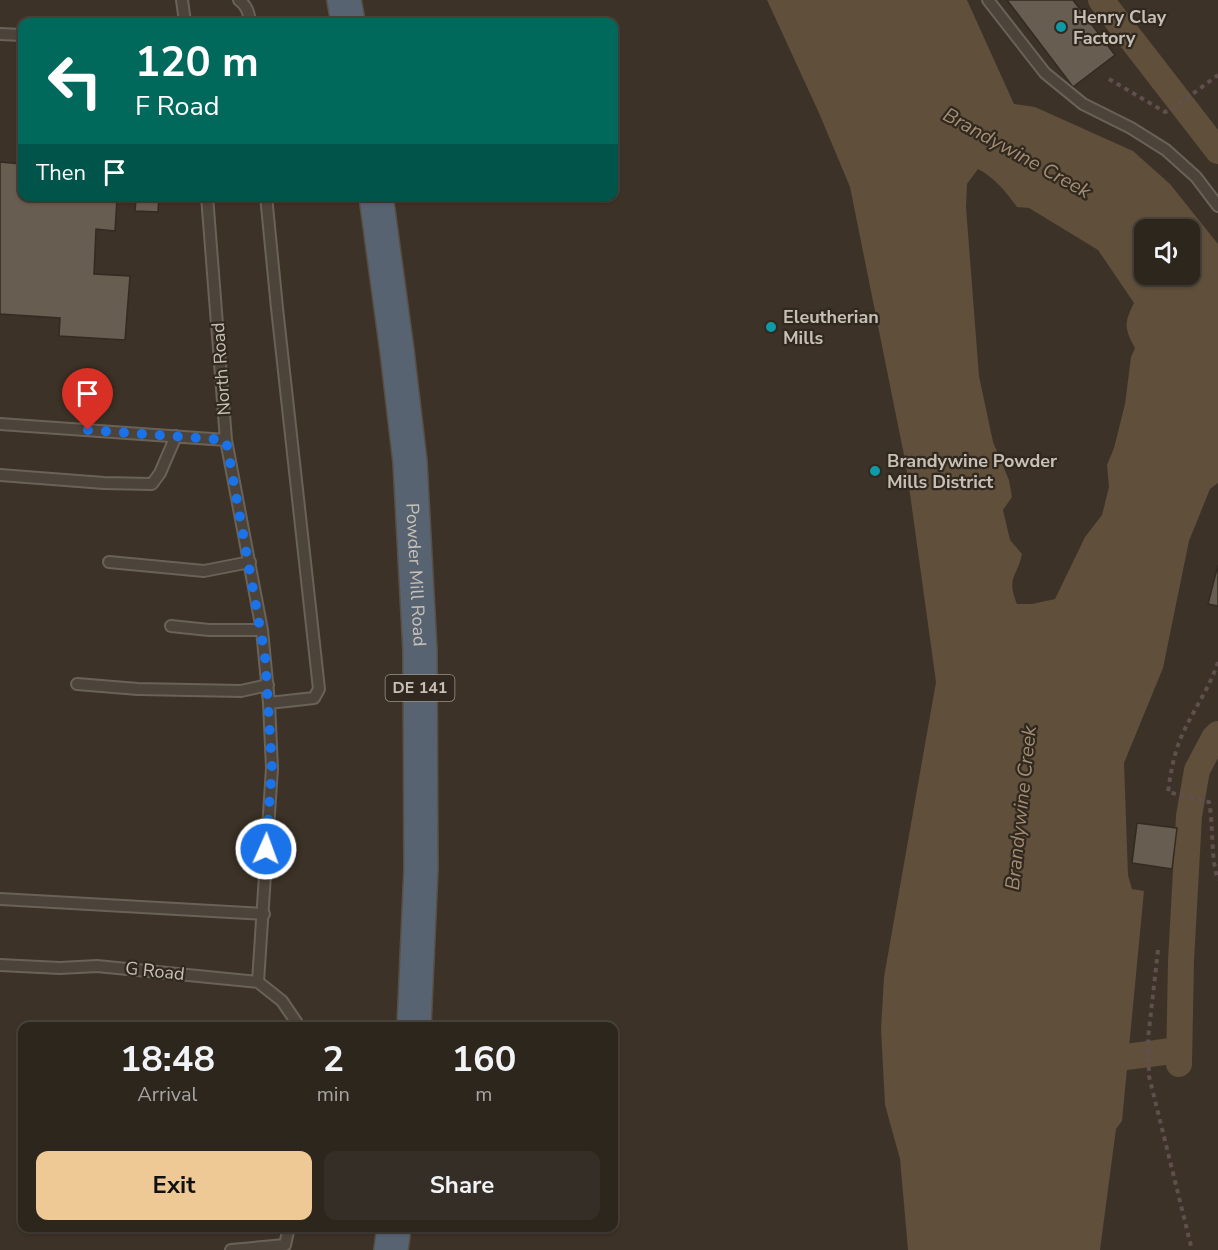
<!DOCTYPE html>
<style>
:root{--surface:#2d261d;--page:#352e26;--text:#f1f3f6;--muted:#a7a5a4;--line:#48433b;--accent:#eec995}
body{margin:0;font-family:"Nunito Sans",sans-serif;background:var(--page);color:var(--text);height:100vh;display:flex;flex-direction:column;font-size:22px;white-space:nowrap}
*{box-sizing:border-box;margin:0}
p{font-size:20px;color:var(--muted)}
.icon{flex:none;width:33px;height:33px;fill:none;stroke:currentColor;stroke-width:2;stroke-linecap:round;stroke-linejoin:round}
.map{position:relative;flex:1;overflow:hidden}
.sheet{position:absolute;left:18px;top:1022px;width:600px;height:210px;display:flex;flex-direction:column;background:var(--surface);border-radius:12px;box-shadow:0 2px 4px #0004,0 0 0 2px var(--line)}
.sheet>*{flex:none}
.banner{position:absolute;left:18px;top:18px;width:600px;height:183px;border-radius:12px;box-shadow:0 2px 4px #0004,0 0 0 2px var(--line);background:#00695c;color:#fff;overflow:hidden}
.buttons{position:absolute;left:1134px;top:219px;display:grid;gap:12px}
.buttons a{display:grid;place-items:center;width:66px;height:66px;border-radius:12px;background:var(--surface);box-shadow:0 2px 4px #0004,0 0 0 2px var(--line);font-size:30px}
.pin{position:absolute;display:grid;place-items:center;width:51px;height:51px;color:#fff;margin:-62px -26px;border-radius:50% 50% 50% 0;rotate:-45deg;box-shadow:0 0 6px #0007}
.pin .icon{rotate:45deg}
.me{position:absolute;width:66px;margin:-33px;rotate:2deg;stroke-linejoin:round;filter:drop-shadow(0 0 4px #0008)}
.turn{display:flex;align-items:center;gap:21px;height:126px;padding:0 18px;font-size:27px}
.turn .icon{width:78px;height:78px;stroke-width:2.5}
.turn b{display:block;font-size:42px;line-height:51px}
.then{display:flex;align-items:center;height:57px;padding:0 18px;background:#0003;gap:12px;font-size:22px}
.eta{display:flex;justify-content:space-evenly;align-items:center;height:102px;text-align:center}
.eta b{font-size:36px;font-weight:700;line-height:42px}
.primary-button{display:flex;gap:12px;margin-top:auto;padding:12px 18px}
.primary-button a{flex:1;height:69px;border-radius:12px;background:var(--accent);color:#111;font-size:24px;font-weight:700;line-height:69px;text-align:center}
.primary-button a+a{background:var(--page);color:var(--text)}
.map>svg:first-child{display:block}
.water{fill:#5f4f3b;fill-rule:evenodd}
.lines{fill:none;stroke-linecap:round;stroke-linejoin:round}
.canal{stroke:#5f4f3b;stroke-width:26}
.building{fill:#675d50;stroke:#332b21;stroke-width:1.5}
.lane-casing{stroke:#6a6258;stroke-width:14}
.highway-casing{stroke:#574f45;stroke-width:36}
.path{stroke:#604f4e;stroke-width:4;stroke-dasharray:4.5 4.5;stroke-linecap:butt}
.lane{stroke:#4c443a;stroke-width:10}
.highway{stroke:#586372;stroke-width:33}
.route{stroke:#1a73e8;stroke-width:10;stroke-dasharray:0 18}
.culture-dot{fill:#0f9aa8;stroke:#31291f;stroke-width:2}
.labels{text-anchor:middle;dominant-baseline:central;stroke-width:4.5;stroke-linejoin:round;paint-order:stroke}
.shield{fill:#31291f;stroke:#9a9389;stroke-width:1.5}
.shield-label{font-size:16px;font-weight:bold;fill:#c7c0b6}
.poi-label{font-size:18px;font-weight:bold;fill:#c7c0b6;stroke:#31291f;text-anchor:start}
.street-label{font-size:18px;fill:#c7c0b6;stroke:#31291f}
.water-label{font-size:20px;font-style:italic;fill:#a38d73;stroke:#31291f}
</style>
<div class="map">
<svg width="1218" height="1250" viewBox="0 0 1218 1250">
<rect width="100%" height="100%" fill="#3c3227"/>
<path class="water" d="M767,0H967L1014,104L1035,107L1133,151L1170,184L1218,244V483L1210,489L1189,541L1163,668L1124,763L1128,875L1132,889L1144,891L1122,1121L1116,1129L1100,1250H908L900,1159L885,1105L881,1029L884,977L936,682L906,465L850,187L819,113ZM978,169C995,178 1006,192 1017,207L1029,208L1098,250L1134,303C1124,323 1124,328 1135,348L1131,357L1125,404L1114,448L1107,465L1109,487L1102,515L1085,537L1055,599L1032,604H1017C1006,577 1017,578 1022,554L1010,540L1003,510L1012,497L1009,480L993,442L979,376L966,207L967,184ZM1144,230H1190V274H1144Z"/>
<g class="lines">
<path class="canal" d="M1101,0L1218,151
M1126,1057L1179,1050
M1179,1064L1181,961L1189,816L1197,770L1214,738L1218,734"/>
</g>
<path class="building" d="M1007,0H1073L1115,55L1073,87Z
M0,162L22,164V196H159L158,212L135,211L136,200L117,199L115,231L96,229L94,274L130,276L125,340L59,336L60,318L0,314Z
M1218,565V606L1208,604Z
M1137,823L1177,828L1172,869L1132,863Z"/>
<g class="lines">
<g class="lane-casing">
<path id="lane" d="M182,0L185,22
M239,0C247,6 249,13 250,22
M988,0L1045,73L1083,104L1131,128L1166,150L1196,177L1218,206
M0,34L22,35
M207,196L226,440L262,630L269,703L272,768L258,982L282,1001L299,1026
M266,196L277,308L319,689L314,698L269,703
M0,424L226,440
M0,475L104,483L152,484L160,473L176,436
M109,562L204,571L250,562
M171,626L209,630H262
M77,684L138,689L241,691L268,685
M0,899L264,914
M0,965L60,968L97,966L258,982
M231,1250L285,1245L289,1227"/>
</g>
<g class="highway-casing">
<g id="highway">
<path d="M344,0L348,22"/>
<path id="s1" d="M376,196L397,351L410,462L420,651L421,869L414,1026"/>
<path d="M391,1250L394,1227"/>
</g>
</g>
<path class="path" d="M1109,79L1165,112L1171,110L1218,75
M1218,662C1210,687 1194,709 1183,733C1174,752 1171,771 1168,792L1209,802C1214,827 1210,856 1218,880
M1158,950L1148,1039L1149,1076L1192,1250"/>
<use href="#lane" class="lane"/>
<use href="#highway" class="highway"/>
</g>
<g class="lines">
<path class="route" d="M88,430L226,440L265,656L272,768L266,849"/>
</g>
<g class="culture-dot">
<circle cx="1061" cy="27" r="6"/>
<circle cx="771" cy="327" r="6"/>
<circle cx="875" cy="471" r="6"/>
</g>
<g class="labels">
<rect class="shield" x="385.5" y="675" width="69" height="26" rx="4.5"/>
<g class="shield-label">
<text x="420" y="688">DE 141</text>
</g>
<g class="poi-label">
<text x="1073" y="17">Henry Clay<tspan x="1073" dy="21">Factory</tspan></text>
<text x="783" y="317">Eleutherian<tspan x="783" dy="21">Mills</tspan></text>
<text x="887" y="461">Brandywine Powder<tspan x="887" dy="21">Mills District</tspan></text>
</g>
<g class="street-label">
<text transform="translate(221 369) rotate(-94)">North Road</text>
<text stroke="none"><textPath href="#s1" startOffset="381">Powder Mill Road</textPath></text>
<text transform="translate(155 971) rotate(6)">G Road</text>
</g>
<g class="water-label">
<text transform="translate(1017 153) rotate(29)">Brandywine Creek</text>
<text transform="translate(1021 808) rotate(-84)">Brandywine Creek</text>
</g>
</g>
</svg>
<div class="buttons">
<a><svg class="icon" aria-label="sound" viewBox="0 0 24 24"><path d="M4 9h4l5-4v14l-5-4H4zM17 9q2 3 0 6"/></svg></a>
</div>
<div class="pin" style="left:88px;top:430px;background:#d93025"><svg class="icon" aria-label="arrive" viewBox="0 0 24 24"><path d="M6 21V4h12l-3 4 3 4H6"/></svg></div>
<svg class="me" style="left:266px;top:849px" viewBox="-20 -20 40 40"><circle r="17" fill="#1a73e8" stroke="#fff" stroke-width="3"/><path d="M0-11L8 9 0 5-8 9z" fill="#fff"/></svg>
<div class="banner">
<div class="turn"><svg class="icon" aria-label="left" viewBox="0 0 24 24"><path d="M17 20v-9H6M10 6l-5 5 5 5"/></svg><div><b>120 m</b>F Road</div></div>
<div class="then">Then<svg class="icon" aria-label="arrive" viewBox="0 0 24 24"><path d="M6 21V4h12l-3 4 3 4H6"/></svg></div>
</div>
<section class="sheet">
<div class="eta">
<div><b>18:48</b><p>Arrival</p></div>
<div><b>2</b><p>min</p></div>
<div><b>160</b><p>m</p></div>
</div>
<div class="primary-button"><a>Exit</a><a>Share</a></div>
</section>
</div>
